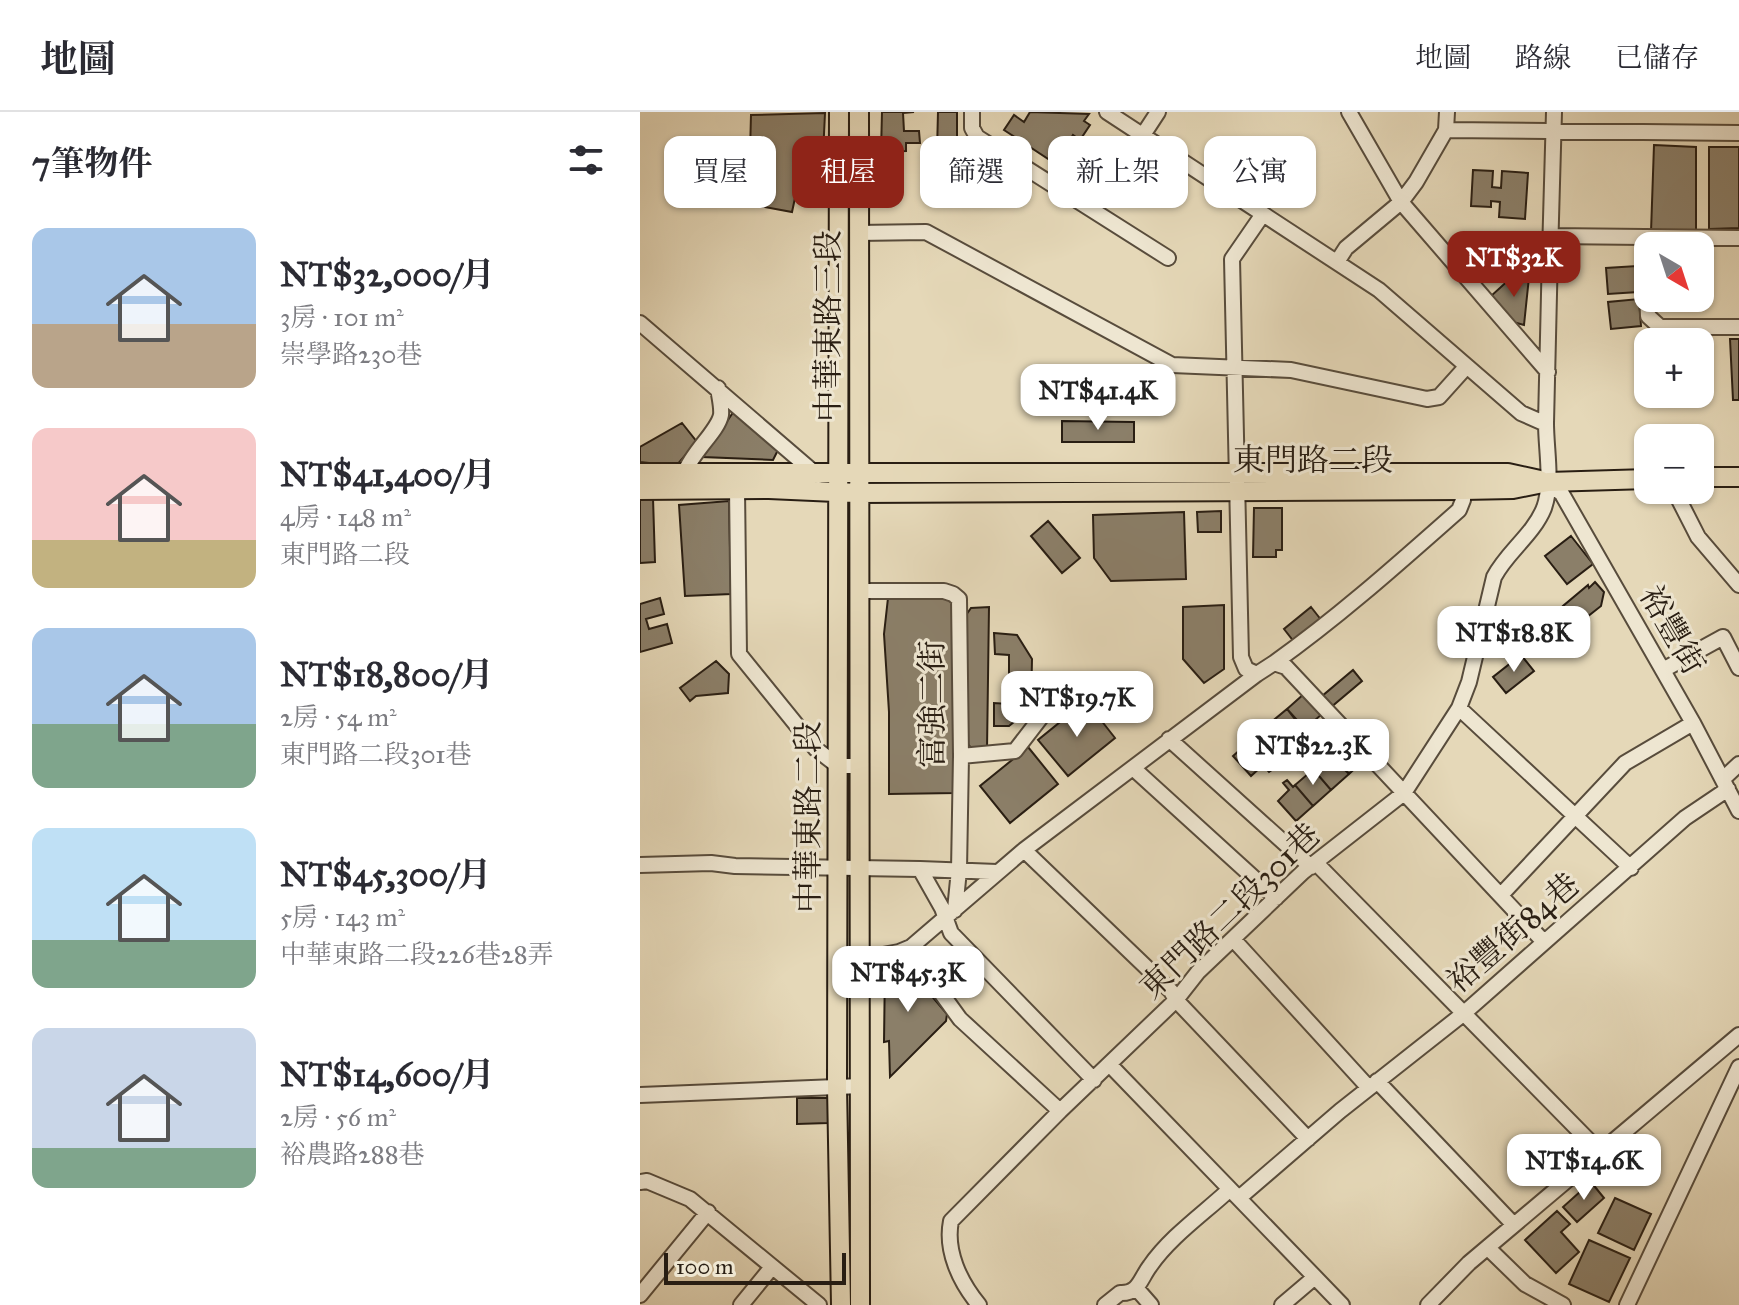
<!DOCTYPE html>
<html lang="zh-TW">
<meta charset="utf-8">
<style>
:root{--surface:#fff;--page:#f2f2f3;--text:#2b2b33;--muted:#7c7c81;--line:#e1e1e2;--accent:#8f2418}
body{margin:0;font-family:"IM FELL Great Primer","Noto Serif TC",serif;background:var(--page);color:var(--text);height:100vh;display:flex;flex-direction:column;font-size:30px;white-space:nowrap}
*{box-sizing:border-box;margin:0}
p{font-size:26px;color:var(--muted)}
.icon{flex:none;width:44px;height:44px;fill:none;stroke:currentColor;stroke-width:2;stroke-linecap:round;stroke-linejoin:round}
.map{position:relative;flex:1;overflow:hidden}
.side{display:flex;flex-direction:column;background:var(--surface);width:640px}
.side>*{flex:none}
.hud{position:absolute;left:24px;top:24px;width:760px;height:72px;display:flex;gap:16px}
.needle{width:52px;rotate:141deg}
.fabs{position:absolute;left:994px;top:120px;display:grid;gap:16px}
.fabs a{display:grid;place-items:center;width:80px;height:80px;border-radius:16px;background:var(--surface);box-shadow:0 2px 6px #0004;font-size:40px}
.scale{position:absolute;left:24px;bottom:20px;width:182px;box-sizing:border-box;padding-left:8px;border:4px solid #291e13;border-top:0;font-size:22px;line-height:28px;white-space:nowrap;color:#291e13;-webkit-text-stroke:6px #eee6d1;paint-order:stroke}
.price{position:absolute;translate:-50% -68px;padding:0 18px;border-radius:16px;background:#fff;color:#222;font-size:26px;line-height:52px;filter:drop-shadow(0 2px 4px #0008)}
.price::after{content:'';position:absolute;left:50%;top:48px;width:24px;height:18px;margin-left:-12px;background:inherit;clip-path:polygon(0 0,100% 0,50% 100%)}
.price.active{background:var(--accent);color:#fff}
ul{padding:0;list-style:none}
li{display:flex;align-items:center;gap:24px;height:200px;padding:0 32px}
li span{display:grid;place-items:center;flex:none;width:224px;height:160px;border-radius:16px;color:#555}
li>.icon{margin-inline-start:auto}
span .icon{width:96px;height:96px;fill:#fffc;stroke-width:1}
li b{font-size:34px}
h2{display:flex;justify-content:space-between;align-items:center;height:96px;padding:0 32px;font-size:34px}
.tag{padding:0 28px;border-radius:16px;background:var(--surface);box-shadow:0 2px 6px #0004;font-size:28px;line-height:72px}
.tag.active{background:var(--accent);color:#fff}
header{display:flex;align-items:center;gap:48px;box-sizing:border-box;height:112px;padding:0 40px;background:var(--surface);border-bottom:2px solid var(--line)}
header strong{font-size:38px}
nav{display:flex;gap:44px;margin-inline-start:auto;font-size:28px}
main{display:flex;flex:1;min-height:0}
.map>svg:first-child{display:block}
</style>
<header>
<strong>地圖</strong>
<nav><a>地圖</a><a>路線</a><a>已儲存</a></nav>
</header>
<main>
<section class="side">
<h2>7筆物件<svg class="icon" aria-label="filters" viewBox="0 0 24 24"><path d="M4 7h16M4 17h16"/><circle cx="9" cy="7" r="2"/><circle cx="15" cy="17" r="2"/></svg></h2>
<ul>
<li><span style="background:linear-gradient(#a9c7e8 60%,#b9a48a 0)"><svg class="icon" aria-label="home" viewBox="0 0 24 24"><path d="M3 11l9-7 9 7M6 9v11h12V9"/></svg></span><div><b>NT$32,000/月</b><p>3房 · 101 m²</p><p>崇學路230巷</p></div></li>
<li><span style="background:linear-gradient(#f6c9c9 70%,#c2b280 0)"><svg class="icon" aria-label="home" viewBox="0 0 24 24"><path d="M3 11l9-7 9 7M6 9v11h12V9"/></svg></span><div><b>NT$41,400/月</b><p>4房 · 148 m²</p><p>東門路二段</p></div></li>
<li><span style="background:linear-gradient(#a9c7e8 60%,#7fa58c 0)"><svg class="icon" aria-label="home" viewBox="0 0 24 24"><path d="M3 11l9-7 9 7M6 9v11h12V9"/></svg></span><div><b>NT$18,800/月</b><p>2房 · 54 m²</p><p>東門路二段301巷</p></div></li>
<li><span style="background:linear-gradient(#bfe0f5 70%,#7fa58c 0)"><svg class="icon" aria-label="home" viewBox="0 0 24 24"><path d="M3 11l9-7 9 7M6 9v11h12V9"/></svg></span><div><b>NT$45,300/月</b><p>5房 · 143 m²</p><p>中華東路二段226巷28弄</p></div></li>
<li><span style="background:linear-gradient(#c9d6e8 75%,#7fa58c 0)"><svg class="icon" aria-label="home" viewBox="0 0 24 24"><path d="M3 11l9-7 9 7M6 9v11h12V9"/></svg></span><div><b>NT$14,600/月</b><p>2房 · 56 m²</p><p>裕農路288巷</p></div></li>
</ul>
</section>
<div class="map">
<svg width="1099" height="1193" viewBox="0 0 1099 1193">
<rect width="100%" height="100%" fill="#e5d8b8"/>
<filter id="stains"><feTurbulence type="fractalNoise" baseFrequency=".0025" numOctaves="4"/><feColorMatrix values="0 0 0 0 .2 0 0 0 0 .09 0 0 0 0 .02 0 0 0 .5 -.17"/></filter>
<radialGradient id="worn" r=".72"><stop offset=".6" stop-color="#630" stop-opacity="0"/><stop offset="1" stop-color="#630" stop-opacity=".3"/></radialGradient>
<path fill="#8b7f69" stroke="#291e13" stroke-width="2" d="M242,0H274L263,1L264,19H279L280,31H266V39L241,40Z
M298,0H317V38L297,39Z
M390,0L449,2L444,9L450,13L440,28L433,23L425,36L432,40L422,56L364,18L374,3L384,10Z
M185,1L181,85L155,86L152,100L102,91L101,40H110L111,3Z
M1014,33L1056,35V120H1011Z
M1069,35H1099V116L1069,117Z
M833,58L853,59L852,75L861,76L862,59L888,61L885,107L859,105L860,90L851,89V95L831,94Z
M997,154L998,180L968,182L966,156Z
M872,165H889L884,213L873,210L851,184Z
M999,187L1001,214L971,217L968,190Z
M1090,227H1099V288H1093Z
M94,299L139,336L133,348L63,345Z
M422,309L494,310V330H422Z
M42,311L57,330L36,354L0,350V335Z
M13,386L15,450L0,451V387Z
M89,389L91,482L45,484L39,393Z
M614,396H642V438H636V445H613Z
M581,399V420H558L557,400Z
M544,400L546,467L471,469L454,446L453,403Z
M408,409L440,446L422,461L391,424Z
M931,424L953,452L927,472L905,444Z
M955,470L964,480L961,494L938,512L923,494L948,473L949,476Z
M20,486L24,502L6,507L9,517L27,512L32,531L0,540V492Z
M248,486H314L316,681L249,682V600L244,522Z
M584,493V557L564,571L543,547V495Z
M349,495L347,638L332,637L326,630L324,506L331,496Z
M671,495L682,509L655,531L644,517Z
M901,502L921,526L904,540L884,517Z
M354,521L377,523L392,547L391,596L369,614H354V591L369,592V543L355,542Z
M881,543L894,559L866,581L853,565Z
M76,549L89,562L88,581L56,584L50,589L40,576Z
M713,558L722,569L690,596L681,585Z
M665,581L682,602L665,617L647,597Z
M446,589L475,626L428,664L398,628Z
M647,597L668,624L665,627L660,622L647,633L629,612Z
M629,612L650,641L647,643L642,637L629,648L611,628Z
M708,626L726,646L709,662L691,642Z
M611,628L629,648L627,650L633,657L629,660L623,653L611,664L593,644Z
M388,635L418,672L370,711L340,674Z
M684,637L709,662L691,678L673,657L686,646L681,640Z
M666,653L671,659L673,657L691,678L673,694L655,673L668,662L663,656Z
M647,668L653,675L655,673L673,694L656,709L638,689L649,678L643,671Z
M245,854L275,855L284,875L307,902L306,909L250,965L249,929L244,930Z
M157,986H188V1011L157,1012Z
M951,1070L964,1086L937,1110L923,1095Z
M975,1086L1011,1102L994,1138L958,1121Z
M917,1099L930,1112L921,1120L939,1140L916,1161L885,1128Z
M949,1128L990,1146L969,1190L929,1172Z"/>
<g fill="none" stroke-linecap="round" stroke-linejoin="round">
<defs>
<path id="minor" d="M332,0V16L337,25L528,146
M467,0L739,178L881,301L906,312
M709,0L761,90L908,260
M806,18L1099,21
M503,23L518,0
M623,102L592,147L601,545L606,557L617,562L634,551L646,555L904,830
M218,121L286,120L532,253L651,258L787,287L799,285L826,255
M911,124L1099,126
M1005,125L1008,204L1020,215H1099
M697,150L706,136L761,90L776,70L806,18L807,0
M0,211L178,364
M45,360C53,339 78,319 81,303C82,295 79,284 78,276
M908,370L922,382L1053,611L1099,699
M97,377L99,542L176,637L198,654H219
M1034,378L1058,425L1099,473
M219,479H304L313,482L319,487L321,644L319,758L315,798
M634,551C700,504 759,451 819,398L823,388V378
M1023,558L1083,525L1099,556
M819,596L991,756
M529,627L671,755
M321,644L375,639L422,578
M493,656L636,786
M1083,667L1099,652
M384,738L531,879L536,888L668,1027
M676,751L960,1040
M0,753L71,751L95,754L280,757L302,796L311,821L454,968
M280,757L357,760
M861,783L985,651L1053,611
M593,827L729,976
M271,835L273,842L320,907L420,999
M221,847L259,840L271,835L384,738L617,562
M470,953L702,1193
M737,969L874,1113
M0,983L221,974
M0,1070L7,1069L50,1087L179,1193
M599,1086L700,999L823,902L1045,706L1088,677
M848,1136L885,1172L923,1193
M497,1177L511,1193
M0,1183L68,1100
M101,1193L132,1155
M339,1193C320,1170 305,1139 311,1109L420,999L536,888L558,860L663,760L764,681L819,596L829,570L854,465C867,440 893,423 904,396C913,371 906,338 906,311C908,207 911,104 914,0
M465,1193L480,1181C499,1182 500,1167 510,1154C530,1125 563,1102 589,1078
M642,1193L675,1165
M788,1193L829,1151L1099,923
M987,1193L1099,955"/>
<path id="major" d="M199,0L197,975L201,1193
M219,0L220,1193
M0,361H868L900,368
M1060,365H1099
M0,378L129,377L218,381L823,378L873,377L908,370L1008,367"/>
</defs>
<use href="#minor" stroke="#584c3c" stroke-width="18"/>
<use href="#major" stroke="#291e13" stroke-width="22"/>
<use href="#minor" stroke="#eee6d1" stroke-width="14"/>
<use href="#major" stroke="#e5d8b8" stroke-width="18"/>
</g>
<g text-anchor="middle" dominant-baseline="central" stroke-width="6" stroke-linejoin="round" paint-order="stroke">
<g font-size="32" fill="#291e13" stroke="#eee6d1">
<text transform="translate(188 214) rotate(-90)">中華東路三段</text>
<text x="673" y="348">東門路二段</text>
<text transform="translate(1032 518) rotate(60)">裕豐街</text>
<text transform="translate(292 592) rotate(-90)">富強二街</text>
<text transform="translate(168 705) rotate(-90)">中華東路二段</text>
<text transform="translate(590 799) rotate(-44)">東門路二段301巷</text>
<text transform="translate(873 821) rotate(-41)">裕豐街84巷</text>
</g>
</g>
<rect width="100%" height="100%" filter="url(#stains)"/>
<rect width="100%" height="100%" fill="url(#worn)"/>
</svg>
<div class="fabs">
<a><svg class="needle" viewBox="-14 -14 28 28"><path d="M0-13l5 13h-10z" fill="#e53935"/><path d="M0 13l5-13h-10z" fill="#7c7c81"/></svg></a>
<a>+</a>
<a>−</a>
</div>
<div class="scale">100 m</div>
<b class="price active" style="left:874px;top:187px">NT$32K</b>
<b class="price" style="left:458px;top:320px">NT$41.4K</b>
<b class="price" style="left:874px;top:562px">NT$18.8K</b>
<b class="price" style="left:437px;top:627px">NT$19.7K</b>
<b class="price" style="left:673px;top:675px">NT$22.3K</b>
<b class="price" style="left:268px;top:902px">NT$45.3K</b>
<b class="price" style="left:944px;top:1090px">NT$14.6K</b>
<div class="hud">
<a class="tag">買屋</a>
<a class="tag active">租屋</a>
<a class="tag">篩選</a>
<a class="tag">新上架</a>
<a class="tag">公寓</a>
</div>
</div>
</main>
